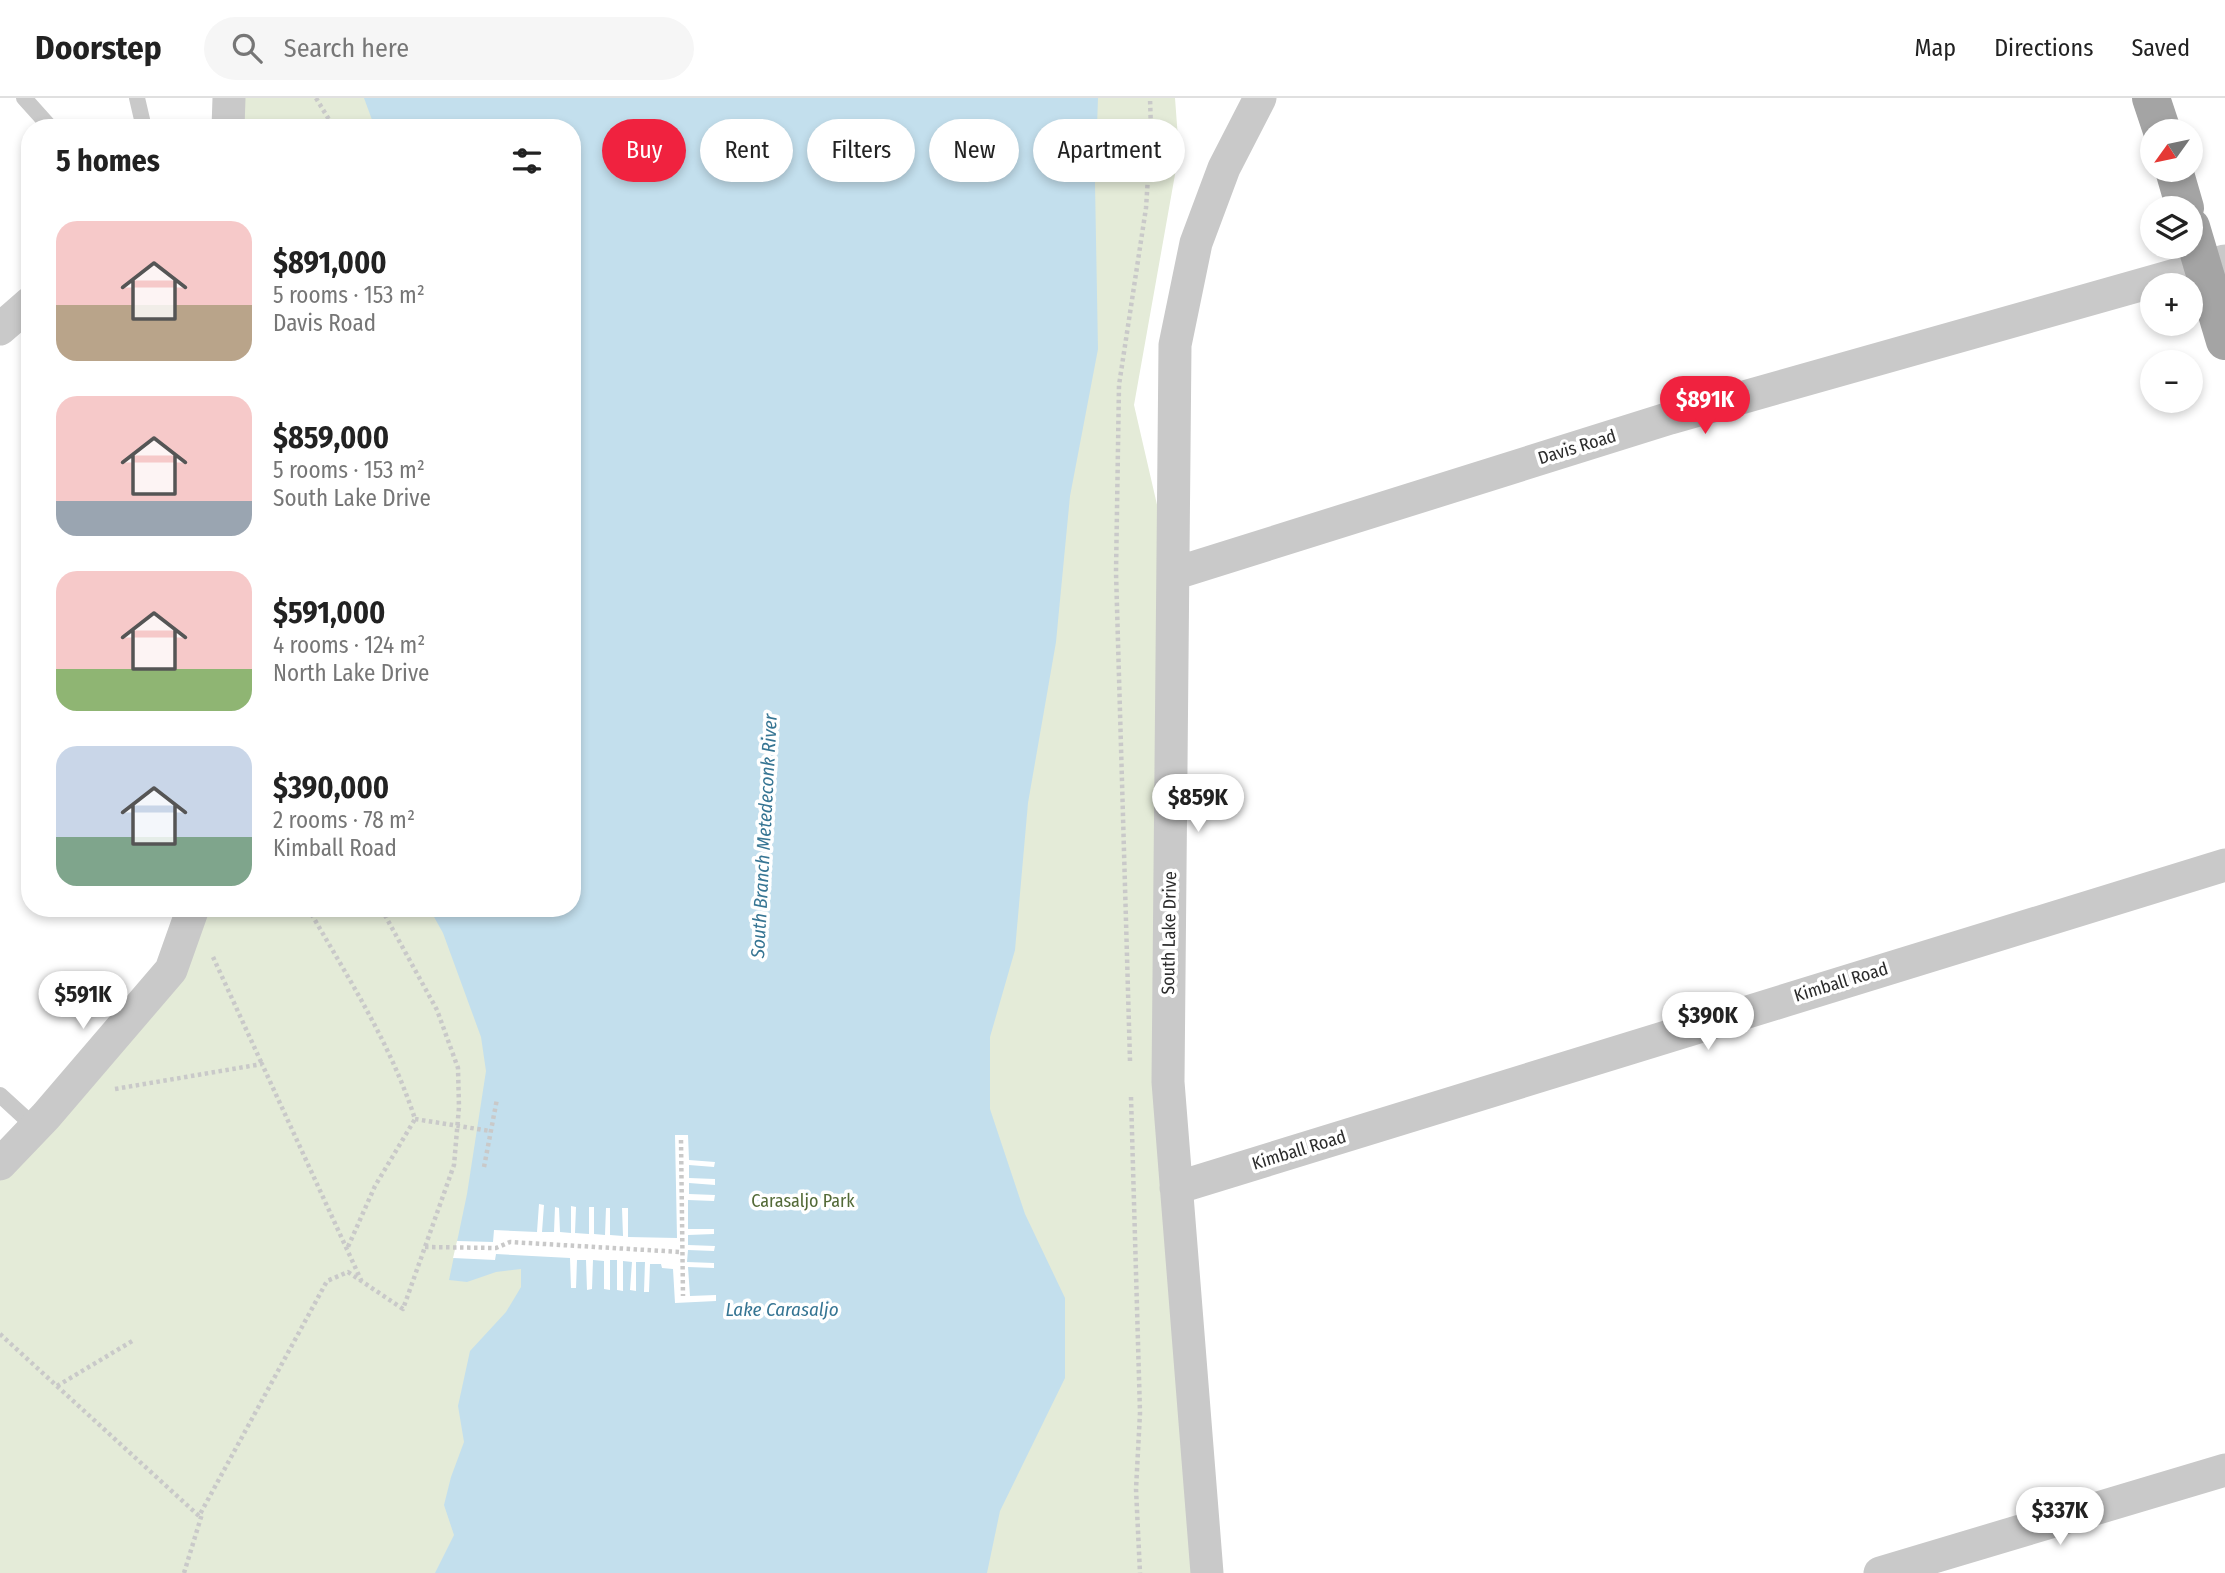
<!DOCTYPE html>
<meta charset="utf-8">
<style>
:root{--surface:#fff;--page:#f6f6f6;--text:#222;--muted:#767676;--line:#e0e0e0;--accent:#f0223f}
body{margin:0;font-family:"Fira Sans Condensed",sans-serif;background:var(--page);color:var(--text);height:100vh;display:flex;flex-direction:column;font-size:26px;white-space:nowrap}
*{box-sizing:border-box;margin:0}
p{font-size:23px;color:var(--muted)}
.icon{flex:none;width:38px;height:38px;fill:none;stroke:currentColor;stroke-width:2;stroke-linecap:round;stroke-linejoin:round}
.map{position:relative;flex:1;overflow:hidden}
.details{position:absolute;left:21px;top:21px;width:560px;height:798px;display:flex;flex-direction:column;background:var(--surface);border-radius:28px;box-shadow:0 4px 10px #0003}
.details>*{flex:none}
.hud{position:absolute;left:602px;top:21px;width:665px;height:63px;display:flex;gap:14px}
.needle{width:46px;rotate:237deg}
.fabs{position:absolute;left:2140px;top:21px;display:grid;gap:14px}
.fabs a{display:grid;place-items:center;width:63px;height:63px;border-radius:50%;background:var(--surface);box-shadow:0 4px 10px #0003;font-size:35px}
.price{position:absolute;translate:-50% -60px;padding:0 16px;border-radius:24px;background:#fff;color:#222;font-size:23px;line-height:46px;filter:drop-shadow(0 2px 4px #0008)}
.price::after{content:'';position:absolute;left:50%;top:42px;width:21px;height:16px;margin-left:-10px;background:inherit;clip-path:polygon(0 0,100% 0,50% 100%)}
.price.on{background:var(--accent);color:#fff}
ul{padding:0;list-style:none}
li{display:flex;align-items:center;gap:21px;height:175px;padding:0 35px}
li span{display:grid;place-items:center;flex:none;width:196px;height:140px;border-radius:21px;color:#555}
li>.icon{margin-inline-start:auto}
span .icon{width:84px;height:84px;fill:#fffc;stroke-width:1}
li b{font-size:30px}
h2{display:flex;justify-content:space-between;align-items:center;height:84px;padding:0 35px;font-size:30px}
.tag{padding:0 24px;border-radius:32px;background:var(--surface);box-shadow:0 4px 10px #0003;font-size:24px;line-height:63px}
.tag.on{background:var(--accent);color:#fff}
header{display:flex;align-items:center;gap:42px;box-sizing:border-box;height:98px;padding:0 35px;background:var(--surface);border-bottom:2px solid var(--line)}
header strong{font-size:33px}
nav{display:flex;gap:38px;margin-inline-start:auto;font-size:24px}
.search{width:490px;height:63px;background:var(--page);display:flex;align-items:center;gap:18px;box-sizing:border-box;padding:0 24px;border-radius:38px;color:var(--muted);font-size:26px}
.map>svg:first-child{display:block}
</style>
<header>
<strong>Doorstep</strong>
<div class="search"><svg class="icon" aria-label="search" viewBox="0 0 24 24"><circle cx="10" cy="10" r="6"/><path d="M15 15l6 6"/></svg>Search here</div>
<nav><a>Map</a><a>Directions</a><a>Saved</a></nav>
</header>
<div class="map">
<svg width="2225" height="1475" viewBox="0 0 2225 1475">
<rect width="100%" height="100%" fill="#fff"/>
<path fill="#e4ebd8" d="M240,0H1175L1179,54L1134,307L1173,476L1168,984L1207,1475H0V1066L171,872L193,810H572V30H229Z"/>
<path fill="#c3dfed" d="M364,0H1098L1095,86L1098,251L1070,398L1056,544L1028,705L1015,852L990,939V1011L1025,1116L1065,1200V1280L1000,1413L987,1475H435L454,1437L444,1407L451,1379L464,1344L458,1308L470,1253L506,1214L521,1189V1171L496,1174L467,1184L449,1182L467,1096L486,973L481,939L443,835L429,810H572V30H375Z"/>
<path fill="#fff" d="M675,1037H688L689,1062L715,1064L714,1069L689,1067V1080L715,1081V1087L689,1085V1096L715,1097L714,1103L688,1102V1131H714V1136L688,1137V1147L715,1148L714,1153L688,1152L687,1164L714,1165V1170L688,1169L690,1198L716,1197V1203L675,1205L673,1171L662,1170L661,1166H650L649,1194H644L645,1164H636V1193L630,1192L632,1164L623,1163V1193L617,1192V1162H610V1192L604,1191V1163L593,1162L592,1191L587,1192L586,1162H577L576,1190H571L570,1160L496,1156L495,1162L453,1160L457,1143L493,1144L494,1132L537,1134L539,1106L544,1107L542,1134H554L555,1109L559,1110L560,1134L571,1135V1108L576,1109L575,1135L589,1136V1109H594V1136L605,1137L606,1110H610V1137L623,1138L622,1110H628V1139L677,1140Z"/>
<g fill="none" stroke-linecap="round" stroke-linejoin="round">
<path stroke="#c9c9c9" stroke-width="4.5" stroke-dasharray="3.5 3.5" stroke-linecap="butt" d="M316,0L334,30
M308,810C348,880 390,944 415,1021L375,1088L347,1151
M213,859L262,966
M1130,963L1116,474L1119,287L1146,110L1151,32L1150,0
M115,991L262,966L361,1182
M1131,999L1140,1315L1136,1391L1140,1475
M415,1021L490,1033
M681,1042L683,1198
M484,1069L497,1001
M425,1149L496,1150L510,1144L681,1154
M0,1236L199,1418L327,1183L348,1174L403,1211L454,1067L459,1009L458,970L437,912L381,810
M57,1288L134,1242
M184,1475L202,1416"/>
<path stroke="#c9c9c9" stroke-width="16" d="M24,0L51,30
M137,0L144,30
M0,997L35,1029"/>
<path stroke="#c9c9c9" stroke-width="33" d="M228,30L229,0
M0,231L30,205
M1173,476L1670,320L2225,163
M0,1066L46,1018L171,872L193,810
M1176,1090L2225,767
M1207,1475L1168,984L1175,247L1196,145L1224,70L1260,0
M1880,1475L2225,1372"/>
<path stroke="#a4a4a4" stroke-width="38" d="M2151,0L2162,33
M2174,72L2185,110
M2191,129L2225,243"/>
</g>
<g text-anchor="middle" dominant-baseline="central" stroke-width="7" stroke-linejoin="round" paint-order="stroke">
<g font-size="18" fill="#2c2c2c" stroke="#fff">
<text transform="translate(1577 349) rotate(-17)">Davis Road</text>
<text transform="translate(1169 835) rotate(-89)">South Lake Drive</text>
<text transform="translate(1841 884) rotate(-17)">Kimball Road</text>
<text transform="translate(1299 1052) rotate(-17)">Kimball Road</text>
</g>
<g font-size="18" fill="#536a37" stroke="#fff">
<text x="803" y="1103">Carasaljo Park</text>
</g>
<g font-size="19" font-style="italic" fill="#367593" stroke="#fff">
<text transform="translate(764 738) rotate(-87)">South Branch Metedeconk River</text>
<text x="782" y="1211">Lake Carasaljo</text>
</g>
</g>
</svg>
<div class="fabs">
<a><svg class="needle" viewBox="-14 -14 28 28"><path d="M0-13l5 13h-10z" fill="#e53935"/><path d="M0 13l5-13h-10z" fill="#767676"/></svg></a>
<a><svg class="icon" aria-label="layers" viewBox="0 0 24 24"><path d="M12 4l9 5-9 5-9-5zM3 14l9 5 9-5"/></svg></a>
<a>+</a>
<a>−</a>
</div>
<b class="price on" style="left:1705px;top:338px">$891K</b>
<b class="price" style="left:1198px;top:736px">$859K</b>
<b class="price" style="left:83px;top:933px">$591K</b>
<b class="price" style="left:1708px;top:954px">$390K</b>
<b class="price" style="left:2060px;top:1449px">$337K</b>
<div class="hud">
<a class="tag on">Buy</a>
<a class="tag">Rent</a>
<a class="tag">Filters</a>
<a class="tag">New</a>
<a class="tag">Apartment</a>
</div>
<section class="details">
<h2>5 homes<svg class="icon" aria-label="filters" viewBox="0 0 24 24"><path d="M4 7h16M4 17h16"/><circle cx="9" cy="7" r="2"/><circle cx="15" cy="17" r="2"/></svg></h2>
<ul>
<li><span style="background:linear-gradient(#f6c9c9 60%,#b9a48a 0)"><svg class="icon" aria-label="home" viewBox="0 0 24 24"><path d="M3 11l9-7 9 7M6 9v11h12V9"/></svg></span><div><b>$891,000</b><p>5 rooms · 153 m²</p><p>Davis Road</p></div></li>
<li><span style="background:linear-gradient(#f6c9c9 75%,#9aa5b1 0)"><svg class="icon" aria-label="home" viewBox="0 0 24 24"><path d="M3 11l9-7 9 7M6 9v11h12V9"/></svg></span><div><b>$859,000</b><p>5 rooms · 153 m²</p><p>South Lake Drive</p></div></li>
<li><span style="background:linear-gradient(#f6c9c9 70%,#8fb573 0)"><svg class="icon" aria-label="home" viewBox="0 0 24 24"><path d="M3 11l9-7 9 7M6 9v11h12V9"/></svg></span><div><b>$591,000</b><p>4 rooms · 124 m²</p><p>North Lake Drive</p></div></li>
<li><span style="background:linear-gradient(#c9d6e8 65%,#7fa58c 0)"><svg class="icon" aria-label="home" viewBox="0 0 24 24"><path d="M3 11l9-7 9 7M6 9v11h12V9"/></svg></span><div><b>$390,000</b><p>2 rooms · 78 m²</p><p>Kimball Road</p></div></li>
</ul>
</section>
</div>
